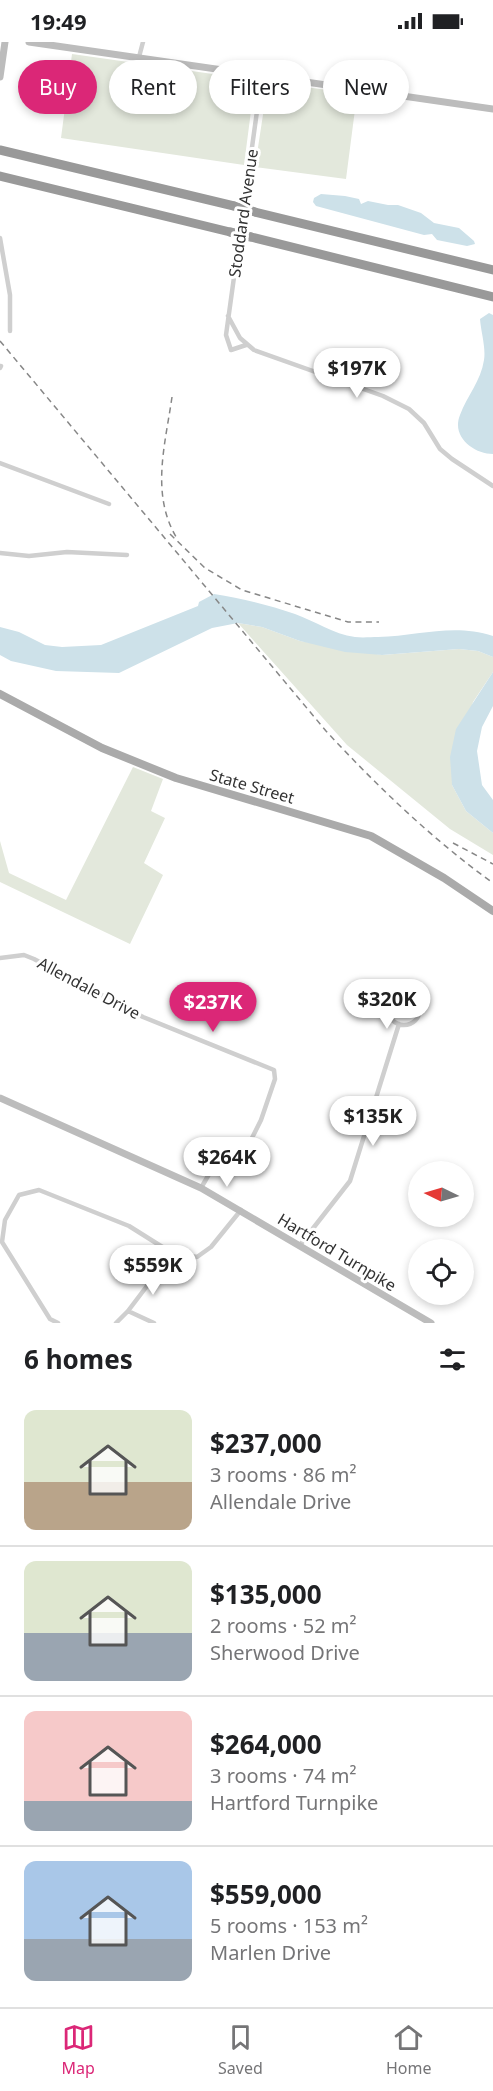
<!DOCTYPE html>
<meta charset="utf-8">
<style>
:root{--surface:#fff;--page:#f6f6f6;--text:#202124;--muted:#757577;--line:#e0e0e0;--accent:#db2777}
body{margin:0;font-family:"Noto Sans",sans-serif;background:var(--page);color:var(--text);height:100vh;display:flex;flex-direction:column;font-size:22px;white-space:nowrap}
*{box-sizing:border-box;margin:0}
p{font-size:20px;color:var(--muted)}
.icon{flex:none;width:33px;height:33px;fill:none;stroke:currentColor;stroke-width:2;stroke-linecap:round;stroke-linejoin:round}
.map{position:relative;height:1281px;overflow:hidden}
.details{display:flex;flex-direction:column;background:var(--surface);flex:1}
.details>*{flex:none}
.banner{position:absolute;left:18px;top:18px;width:458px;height:54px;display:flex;gap:12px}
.needle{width:39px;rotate:275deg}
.tools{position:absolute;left:408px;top:1119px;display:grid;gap:12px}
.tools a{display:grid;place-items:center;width:66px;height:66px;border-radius:50%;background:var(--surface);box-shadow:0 3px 9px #0003;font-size:30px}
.price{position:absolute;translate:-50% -51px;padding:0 14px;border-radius:21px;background:#fff;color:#222;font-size:20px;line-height:39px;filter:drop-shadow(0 2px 3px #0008)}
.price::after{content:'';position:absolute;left:50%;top:36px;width:18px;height:14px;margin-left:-9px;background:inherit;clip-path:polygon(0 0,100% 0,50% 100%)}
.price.current{background:var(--accent);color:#fff}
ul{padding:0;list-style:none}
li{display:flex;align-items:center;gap:18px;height:150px;padding:0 24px}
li+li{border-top:2px solid var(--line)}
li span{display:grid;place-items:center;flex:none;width:168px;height:120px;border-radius:12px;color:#555}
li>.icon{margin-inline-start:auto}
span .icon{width:72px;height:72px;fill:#fffc;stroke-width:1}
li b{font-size:26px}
h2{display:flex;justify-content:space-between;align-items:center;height:72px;padding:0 24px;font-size:26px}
.chip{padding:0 21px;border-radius:27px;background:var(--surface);box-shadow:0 3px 9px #0003;font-size:21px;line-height:54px}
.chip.current{background:var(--accent);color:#fff}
.status{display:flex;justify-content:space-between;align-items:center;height:42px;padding:0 30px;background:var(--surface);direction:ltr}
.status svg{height:16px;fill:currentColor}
.menu{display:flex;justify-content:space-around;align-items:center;height:84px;border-top:2px solid var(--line);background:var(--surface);font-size:16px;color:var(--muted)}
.menu a{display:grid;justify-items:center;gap:3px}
.menu .current{color:var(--accent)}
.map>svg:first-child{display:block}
</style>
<div class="status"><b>19:49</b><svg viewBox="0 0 49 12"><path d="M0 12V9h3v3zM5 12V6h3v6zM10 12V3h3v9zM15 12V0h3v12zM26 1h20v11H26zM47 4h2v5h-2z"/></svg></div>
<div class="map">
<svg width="493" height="1281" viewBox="0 0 493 1281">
<rect width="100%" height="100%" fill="#fff"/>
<path fill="#e3e8dc" d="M72,12L255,38L244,123L61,96Z
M268,40L357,52L346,137L255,125Z
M238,581L262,585L300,599L382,613L459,607L478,609L493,615V630L473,660L452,743L466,769L493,791V813L450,787L347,703Z
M133,725L163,737L151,769L165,776L144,821L163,833L130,902L0,840V799L9,831L66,858Z"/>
<path fill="#cde1e9" d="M321,152L345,154L359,157L361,162L368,159L388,163H398L421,171L434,181L459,186L474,199L475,202L467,204L437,198L432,192L424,193L316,164L313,160L314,156Z
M489,271L493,273V412C474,412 451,395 460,373C467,354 481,339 484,318C486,306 481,290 480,277Z
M214,552C241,556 269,563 295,572C315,579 333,592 355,595C363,596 371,595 378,595C419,594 453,581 493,594V615L478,609L459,607L382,613L345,610L300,599L262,585L238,581L212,586L119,631L56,629L11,619L0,613V585L19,590L45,603L62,605L101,603L198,564L199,560Z
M493,630V664L482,685L477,709L482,743L493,758V791L466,769L452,743L450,715L456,687Z"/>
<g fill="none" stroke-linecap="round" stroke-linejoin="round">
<path stroke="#cfcfcf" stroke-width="4.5" d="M139,15L143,0
M0,196L10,253V289
M228,274L240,296L254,308L383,354L409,367L424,381L440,407L452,417L493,444
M246,303L231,308L226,293L262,33
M0,326L1,324
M0,421L109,462
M0,511L29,514L67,510L127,513
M0,916L24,913L34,917L143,975L274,1028L275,1037L261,1078L250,1100L242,1107L225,1114L212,1127L201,1146
M388 967a16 16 0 1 1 32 0a16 16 0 1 1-32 0Z
M300,1203L350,1139L399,982
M128,1269L154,1281
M58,1281L50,1277L2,1200L5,1178L19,1153L39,1148L129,1184L172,1211L197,1215L211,1205L241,1168
M116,1281L128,1269L172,1211"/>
<path stroke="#bcbcbc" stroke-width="7" d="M29,0L493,67
M0,35L5,0
M0,1056L201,1146L431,1281"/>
<path stroke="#aaa" stroke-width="8" d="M0,652L102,706L176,736L371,794L444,836L493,869"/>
<path stroke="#999" stroke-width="9" d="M0,108L234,164
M0,134L230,190
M255,170L493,228
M251,195L493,255"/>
<path stroke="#878787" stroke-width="1.5" stroke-dasharray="6 4.5" stroke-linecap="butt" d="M0,299L326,689C377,744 432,797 493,841
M172,355C165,404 150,454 178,498
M170,492L205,526L242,548L348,580H379
M453,801L493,822"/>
<path stroke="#999" stroke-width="9" d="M234,164L255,170
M230,190L251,195"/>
</g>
<g text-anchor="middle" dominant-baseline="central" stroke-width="6" stroke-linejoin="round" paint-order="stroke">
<g font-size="16" fill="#323232" stroke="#fff">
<text transform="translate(243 171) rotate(-82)">Stoddard Avenue</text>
<text transform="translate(252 744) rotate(16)">State Street</text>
<text transform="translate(89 946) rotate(28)">Allendale Drive</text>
<text transform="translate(337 1210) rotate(31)">Hartford Turnpike</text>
</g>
</g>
</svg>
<div class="tools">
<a><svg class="needle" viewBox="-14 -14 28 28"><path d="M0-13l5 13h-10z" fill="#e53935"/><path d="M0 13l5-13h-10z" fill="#757577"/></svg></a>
<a><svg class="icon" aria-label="locate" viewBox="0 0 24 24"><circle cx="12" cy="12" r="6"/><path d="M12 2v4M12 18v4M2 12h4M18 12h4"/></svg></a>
</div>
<b class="price" style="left:357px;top:357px">$197K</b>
<b class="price" style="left:387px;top:988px">$320K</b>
<b class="price current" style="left:213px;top:991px">$237K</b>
<b class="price" style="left:373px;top:1105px">$135K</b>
<b class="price" style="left:227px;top:1146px">$264K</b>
<b class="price" style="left:153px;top:1254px">$559K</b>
<div class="banner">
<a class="chip current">Buy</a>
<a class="chip">Rent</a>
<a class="chip">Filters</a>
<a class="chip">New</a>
</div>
</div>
<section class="details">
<h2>6 homes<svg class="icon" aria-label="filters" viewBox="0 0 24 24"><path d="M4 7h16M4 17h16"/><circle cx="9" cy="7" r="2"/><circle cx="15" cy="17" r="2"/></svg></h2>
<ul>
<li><span style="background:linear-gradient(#dfe7d0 60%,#b9a48a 0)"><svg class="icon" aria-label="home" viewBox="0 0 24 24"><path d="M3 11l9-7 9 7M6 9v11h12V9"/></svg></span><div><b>$237,000</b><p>3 rooms · 86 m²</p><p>Allendale Drive</p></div></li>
<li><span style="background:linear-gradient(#dfe7d0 60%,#9aa5b1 0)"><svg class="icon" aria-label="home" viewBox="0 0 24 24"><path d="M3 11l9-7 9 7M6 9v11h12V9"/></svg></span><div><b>$135,000</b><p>2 rooms · 52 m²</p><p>Sherwood Drive</p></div></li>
<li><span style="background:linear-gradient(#f6c9c9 75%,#9aa5b1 0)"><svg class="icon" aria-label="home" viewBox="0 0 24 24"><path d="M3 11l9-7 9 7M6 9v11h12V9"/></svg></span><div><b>$264,000</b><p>3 rooms · 74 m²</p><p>Hartford Turnpike</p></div></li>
<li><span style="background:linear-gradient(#a9c7e8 65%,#9aa5b1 0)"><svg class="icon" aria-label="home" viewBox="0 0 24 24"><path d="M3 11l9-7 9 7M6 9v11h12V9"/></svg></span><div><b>$559,000</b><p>5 rooms · 153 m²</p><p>Marlen Drive</p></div></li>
</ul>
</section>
<nav class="menu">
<a class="current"><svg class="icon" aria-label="map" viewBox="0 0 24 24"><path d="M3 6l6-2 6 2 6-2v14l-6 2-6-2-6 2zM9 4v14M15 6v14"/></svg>Map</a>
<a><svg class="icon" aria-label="saved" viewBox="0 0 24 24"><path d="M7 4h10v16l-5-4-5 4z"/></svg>Saved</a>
<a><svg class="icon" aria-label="home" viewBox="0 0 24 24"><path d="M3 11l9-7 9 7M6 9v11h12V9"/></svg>Home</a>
</nav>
